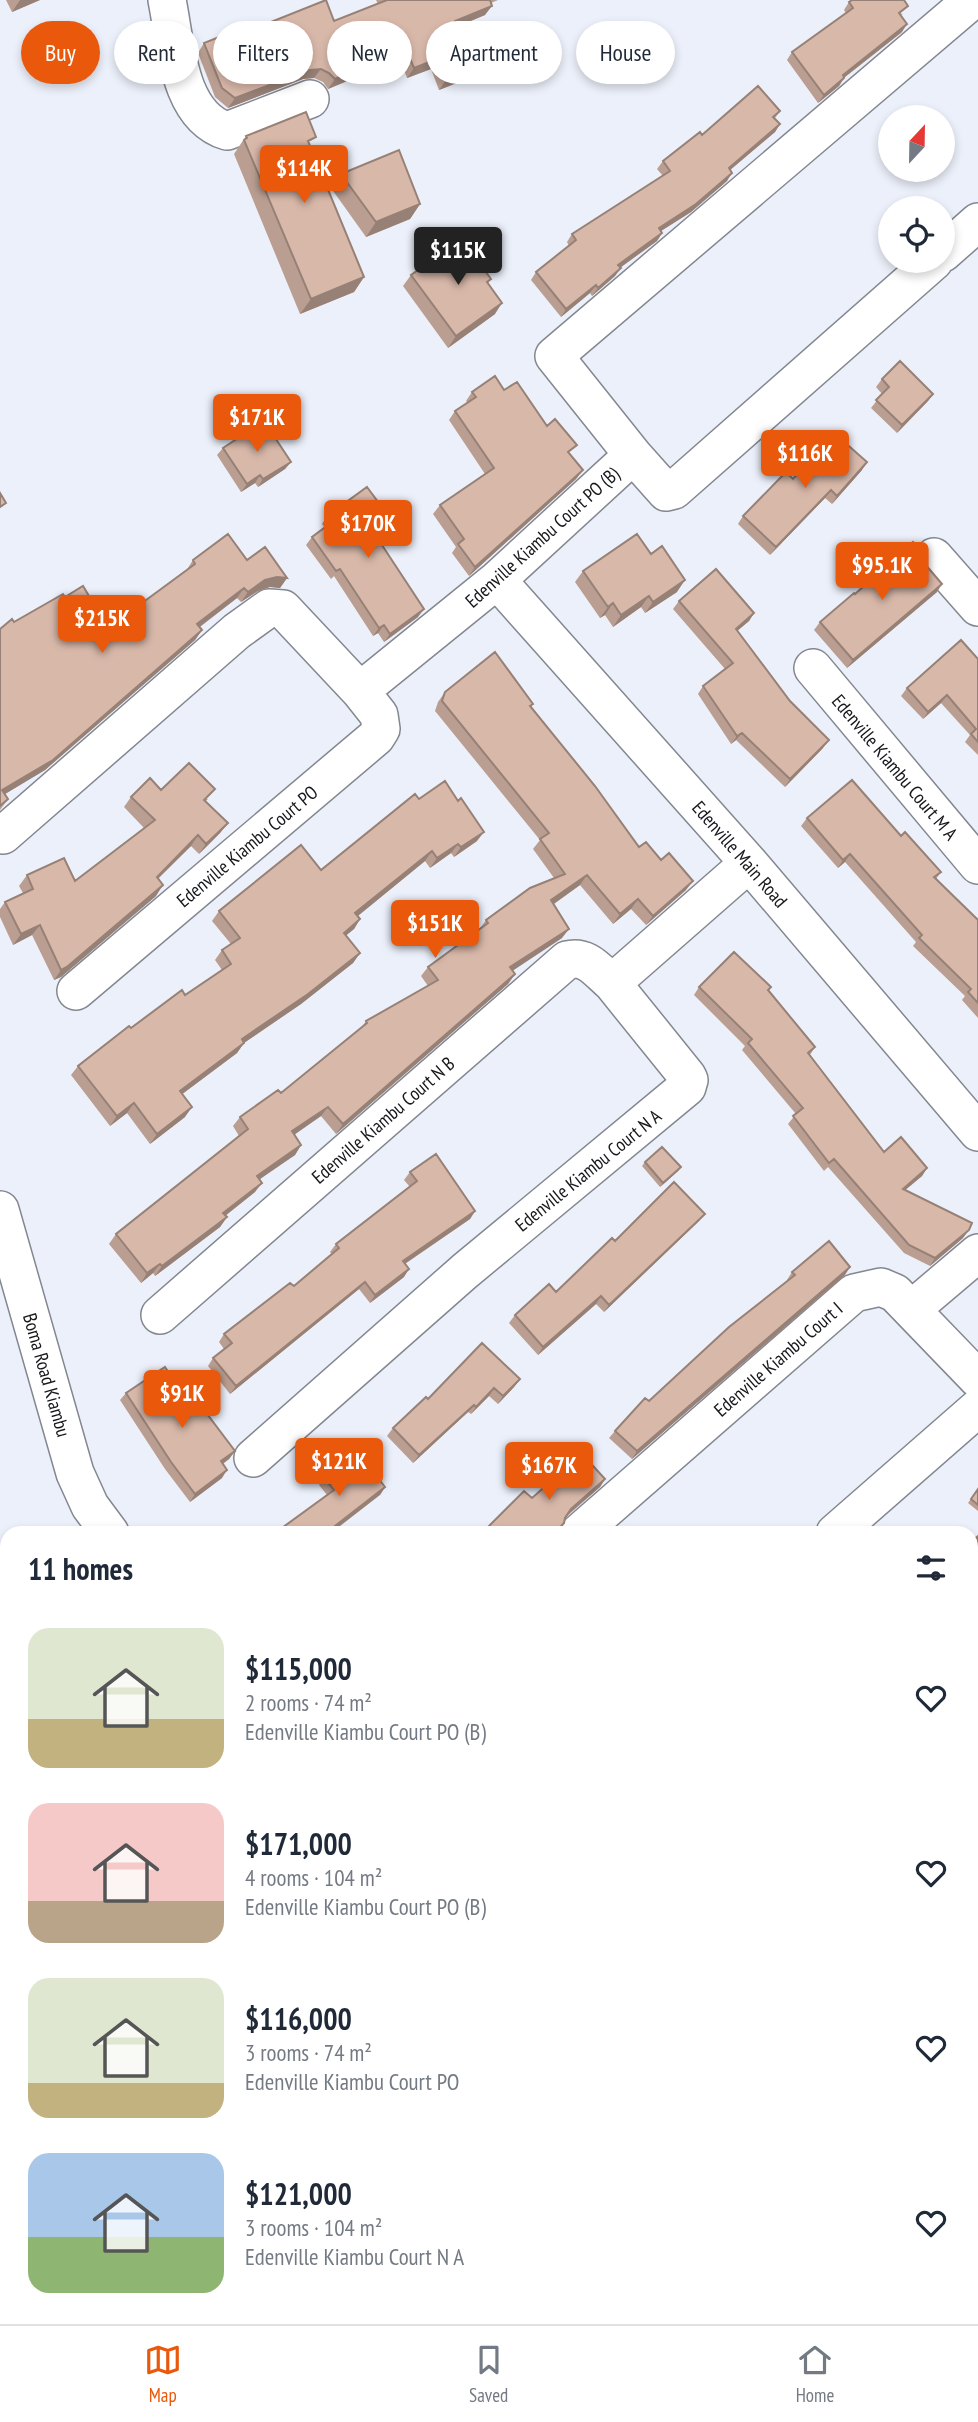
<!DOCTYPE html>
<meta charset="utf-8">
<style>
:root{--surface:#fff;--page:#f6f6f7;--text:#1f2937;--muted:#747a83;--line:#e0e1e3;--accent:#ea580c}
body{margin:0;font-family:"PT Sans Narrow",sans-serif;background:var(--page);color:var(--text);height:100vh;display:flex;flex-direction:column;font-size:26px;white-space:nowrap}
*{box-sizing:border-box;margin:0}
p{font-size:23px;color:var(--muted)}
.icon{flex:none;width:38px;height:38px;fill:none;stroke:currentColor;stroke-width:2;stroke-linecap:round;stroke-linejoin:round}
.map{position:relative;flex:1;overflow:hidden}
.sheet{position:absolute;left:0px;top:1526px;width:978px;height:798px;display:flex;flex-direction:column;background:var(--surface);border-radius:21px 21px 0 0;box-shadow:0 4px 10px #0003}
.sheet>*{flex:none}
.banner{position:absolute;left:21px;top:21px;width:936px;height:63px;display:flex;gap:14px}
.needle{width:46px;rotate:22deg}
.tools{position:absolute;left:878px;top:105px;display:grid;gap:14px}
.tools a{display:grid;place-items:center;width:77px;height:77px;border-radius:50%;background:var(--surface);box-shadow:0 4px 10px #0003;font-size:35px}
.price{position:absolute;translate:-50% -60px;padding:0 16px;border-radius:7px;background:var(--accent);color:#fff;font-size:23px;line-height:46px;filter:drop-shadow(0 2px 4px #0008)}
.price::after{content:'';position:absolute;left:50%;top:42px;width:21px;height:16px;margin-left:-10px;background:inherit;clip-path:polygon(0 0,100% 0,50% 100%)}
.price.on{background:#222;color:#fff}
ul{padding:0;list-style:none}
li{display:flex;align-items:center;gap:21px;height:175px;padding:0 28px}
li span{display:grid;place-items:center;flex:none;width:196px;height:140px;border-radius:21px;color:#555}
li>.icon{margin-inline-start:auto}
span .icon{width:84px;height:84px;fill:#fffc;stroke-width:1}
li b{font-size:30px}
h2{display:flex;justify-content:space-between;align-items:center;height:84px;padding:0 28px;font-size:30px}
.chip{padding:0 24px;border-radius:32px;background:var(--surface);box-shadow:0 4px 10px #0003;font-size:24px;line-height:63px}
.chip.on{background:var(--accent);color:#fff}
.tab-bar{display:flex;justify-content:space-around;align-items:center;height:98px;border-top:2px solid var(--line);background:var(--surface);font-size:19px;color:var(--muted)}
.tab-bar a{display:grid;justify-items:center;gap:4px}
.tab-bar .on{color:var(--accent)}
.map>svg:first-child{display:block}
</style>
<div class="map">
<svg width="978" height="2324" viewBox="0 0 978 2324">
<rect width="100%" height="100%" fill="#ecf0fa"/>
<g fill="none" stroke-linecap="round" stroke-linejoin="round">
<defs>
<path id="street" d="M167,0C176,44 178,116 227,131L310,99
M943,253L978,222
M633,455L666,492L674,490L934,261
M934,557L978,607
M497,580L749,863L978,1132
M813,668L978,865
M3,835L237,631L269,608L283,609L360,691L497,580L633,455L554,356L972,0
M76,991L376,737L381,729L379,715L360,691
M0,1210L75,1473L90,1506L110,1533
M912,1309L978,1253
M160,1315L567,960C587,955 597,970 612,983
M253,1458L465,1271L687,1087L689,1080L687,1076L612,983L749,863
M579,1533L854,1293L881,1287L895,1293L978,1379
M835,1533L978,1408
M971,1839L978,1834
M971,2065L978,2060
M900,2317L907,2324"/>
</defs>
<use href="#street" stroke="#838790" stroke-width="40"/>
<use href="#street" stroke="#fff" stroke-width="37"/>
</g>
<path fill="#ba9e91" d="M6,0H40L12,12Z
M376,0H498L491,3L485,15L457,27L474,69L467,79L439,90L431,69L407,78L400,59L328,89L323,82L314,78L303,79L228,108L215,97L198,53L204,43L256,28L334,21L378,4Z
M849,2L903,14L901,15L902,32L844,78L839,86L818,103L787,60L792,52L846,13L844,10Z
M780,111L775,118L780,124L775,132L730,170L727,181L691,212L661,231L662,233L657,241L620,267L615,276L592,296L590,293L561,317L531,280L536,272L569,246L567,242L572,234L663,176L657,169L663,161L702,135Z
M246,136L310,145L364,277L354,292L300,314L234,154Z
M341,174L420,204L410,219L366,237L331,188Z
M411,275L491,279L488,283L495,314L448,348L403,286Z
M882,379L933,394L928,401L897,433L871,408L882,394L876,387Z
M504,390L547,426L583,470L576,479L469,576L452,553L456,547L433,514L440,505L485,474L449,420L455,411L468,403L466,401L472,392Z
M223,448L291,462L285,469L258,487L255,483L241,492L217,455Z
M862,470L832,504L825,498L770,555L738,524L743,516L793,479Z
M327,516L390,534L380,541L418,617L384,642L378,633L373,636L334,576L331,579L306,545L312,537L325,528L322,524Z
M193,560H247L287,578L280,588L270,587L258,591L241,602L237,598L200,627L202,630L195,640L45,770L5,794L8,799L0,810V629L65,597L108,628L186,571Z
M924,563L937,592L847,668L814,630L820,622Z
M583,571L677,592L645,613L641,607L613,627L605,615L600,618L575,582Z
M679,601L754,613L749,621L737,631L823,748L785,787L736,740L731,744L698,694L703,686L725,669L673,609Z
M978,659V755L965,742L970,735L941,703L923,719L901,696L907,688Z
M445,692L531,706L639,847L686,890L646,925L631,909L613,924L580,885L554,904L562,938L512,971L515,974L508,984L336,1134L321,1116L294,1135L301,1145L295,1155L259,1179L255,1192L225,1216L227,1217L220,1227L155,1276L153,1273L141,1283L109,1244L116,1234L239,1136L233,1126L240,1117L281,1093L362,1027L366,1021L428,986L421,976L428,967L481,927L486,920L554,878L533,849L540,840L435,711L438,702Z
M161,790L208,799L206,801L228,823L220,833L199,854L191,846L158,879L156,896L61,977L54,980L32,935L13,945L0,917V909L5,902L23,893L19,886L27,875L75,881L144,828L124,807L131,797Z
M419,799L477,841L454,857L451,853L430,868L425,861L358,916L360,919L354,929L346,935L360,953L353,963L301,1004L244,1043L237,1053L182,1094L185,1117L150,1144L127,1113L110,1126L71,1075L78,1066L131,1028L185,995L222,970L215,960L222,950L231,944L212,921L219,911L321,870Z
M807,818L901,836L941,872L936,879L978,920V1018L962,1000L965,996L913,946L916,942L845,862L838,868L801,826Z
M699,987H771L768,991L815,1047L810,1055L884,1152L927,1168L922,1176L905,1190L963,1238L930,1266L904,1253L828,1167L824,1171L788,1124L796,1114L742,1050L745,1046L694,995Z
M645,1162L681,1167L678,1171L660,1187L642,1166Z
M410,1172L475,1211L470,1219L405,1264L404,1277L370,1303L359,1289L230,1394L208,1366L213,1358L224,1349L219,1342L224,1334L294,1286L332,1254L330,1252L336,1244L410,1187L404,1180Z
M699,1221L604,1312L596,1304L538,1355L509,1323L515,1315L556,1292L615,1241Z
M792,1272L845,1275L632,1459L609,1438L615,1431L788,1281L787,1280Z
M520,1379L514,1387L498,1404L489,1396L471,1414L468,1412L413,1463L387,1436L393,1428L428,1399Z
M126,1393L197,1415L235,1451L229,1459L223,1464L222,1478L190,1502L165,1469L120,1400Z
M324,1478L385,1487L380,1495H327L319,1485Z
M605,1479L600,1487L565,1518L564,1523L557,1533H484L487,1528L532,1498Z
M978,1489V1511L968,1503Z
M978,1536V1612L974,1615L971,1611V1542Z"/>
<path fill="#978176" d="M20,0H40L12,12Z
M492,6L485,15L448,30L455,21Z
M907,24L902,32L837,83L843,75Z
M406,49L400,59L328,89L335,79Z
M437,59L431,69L407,78L414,68Z
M321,69L314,78L303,79L228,108L235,98L310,70Z
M474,69L467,79L439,90L446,80Z
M844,78L839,86L818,103L824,95Z
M780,124L775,132L723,176L729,168Z
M732,173L727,181L691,212L653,236L659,228Z
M420,204L410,219L366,237L376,222Z
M662,233L657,241L613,273L618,265Z
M621,268L615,276L592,296L598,288Z
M364,277L354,292L300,314L311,299Z
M596,285L590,293L561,317L566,309Z
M502,303L495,314L448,348L456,336Z
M933,394L928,401L897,433L902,425Z
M291,462L285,469L258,487L263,479Z
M867,462L862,470L832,504L837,496Z
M583,470L576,479L469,576L475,567Z
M260,475L255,483L241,492L247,484Z
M831,490L825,498L770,555L776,547Z
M396,526L390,534L372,546L378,539Z
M277,577L287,578L280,588L270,587L258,591L241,602L248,592L265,580Z
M685,580L677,592L645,613L653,602Z
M942,584L937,592L847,668L853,660Z
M244,588L237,598L190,634L197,624Z
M649,596L641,607L613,627L621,615Z
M613,603L605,615L600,618L608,607Z
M424,609L418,617L384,642L390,634Z
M754,613L749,621L730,637L736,629Z
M384,625L378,633L373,636L379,628Z
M202,630L195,640L45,770L0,797L2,790Z
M947,695L941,703L923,719L928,712Z
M742,733L736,740L731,744L737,736Z
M829,740L823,748L785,787L790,779Z
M228,823L220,833L199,854L206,844Z
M484,832L477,841L454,857L461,847Z
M198,835L191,846L149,887L157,877Z
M458,844L451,853L430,868L437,858Z
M432,851L425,861L349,923L355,913Z
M850,854L845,862L838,868L843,860Z
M587,875L580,885L545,910L551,900Z
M693,881L686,890L646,925L653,916Z
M163,885L156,896L61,977L54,980L61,970Z
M638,899L631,909L613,924L620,914Z
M360,919L354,929L337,943L344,933Z
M40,925L32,935L13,945L21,934Z
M569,929L562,938L503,977L510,967Z
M360,953L353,963L301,1004L235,1049L242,1039Z
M515,974L508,984L336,1134L343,1124Z
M244,1043L237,1053L173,1101L180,1091Z
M134,1103L127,1113L110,1126L117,1116Z
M192,1107L185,1117L150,1144L157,1134Z
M328,1107L321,1116L285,1141L292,1131Z
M301,1145L295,1155L250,1186L257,1176Z
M681,1167L678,1171L660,1187L663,1183Z
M927,1168L922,1176L897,1197L903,1189Z
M262,1183L255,1192L216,1223L223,1213Z
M475,1211L470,1219L397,1269L403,1261Z
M705,1214L699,1221L604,1312L609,1305Z
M227,1217L220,1227L155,1276L162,1266Z
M969,1230L963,1238L930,1266L935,1258Z
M160,1264L153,1273L141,1283L147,1273Z
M850,1267L845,1275L632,1459L637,1451Z
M409,1269L404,1277L370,1303L375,1295Z
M365,1282L359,1289L230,1394L236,1386Z
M601,1296L596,1304L538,1355L543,1347Z
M520,1379L514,1387L498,1404L503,1396Z
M494,1388L489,1396L471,1414L476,1407Z
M474,1405L468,1412L413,1463L419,1455Z
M235,1451L229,1459L215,1469L221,1461Z
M227,1470L222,1478L190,1502L195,1494Z
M605,1479L600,1487L565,1517L571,1509Z
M385,1487L380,1495L331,1533H326Z"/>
<path fill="#d8b8a9" stroke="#978176" stroke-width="2" d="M326,0L334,21L387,0H490L492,6L455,21L474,69L446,80L437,59L414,68L406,49L335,79L329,73L321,69L310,70L235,98L222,88L204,43L254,23L256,28Z
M852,0H904L908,6L899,13L907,24L843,75L844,78L824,95L792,52L853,8L849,2Z
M758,86L780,111L773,117L780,124L729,168L732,173L696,204L659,228L662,233L618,265L621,268L598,288L596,285L566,309L536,272L576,240L572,234L670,171L663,161L700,132L702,135Z
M306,112L316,137L308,141L364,277L311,299L244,140L247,138L246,136Z
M399,150L420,204L376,222L341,174Z
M462,239L491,279L487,282L502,303L456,336L411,275Z
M900,361L933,394L902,425L876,400L889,387L882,379Z
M495,376L504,390L517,382L547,426L555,419L577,445L568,452L583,470L475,567L458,544L464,539L440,505L494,468L455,411L476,397L472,392Z
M264,421L291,462L263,479L260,475L247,484L223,448Z
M833,432L867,462L837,496L831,490L776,547L743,516L786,472L793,479Z
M367,487L396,526L378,539L424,609L390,634L384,625L379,628L340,569L336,571L312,537L332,522L327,516Z
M0,493L6,503L0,507Z
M228,534L247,560L265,547L287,578L277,577L265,580L248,592L244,588L197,624L202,630L53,760L2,790L8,799L0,806V629L12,619L14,622L63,594L65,597L83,586L108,628L195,564L193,560Z
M637,534L651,554L662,546L685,580L653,602L649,596L621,615L613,603L608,607L583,571Z
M913,542L919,549L924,563L942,584L853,660L820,622L854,593L855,594Z
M716,569L754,613L736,629L790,701L829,740L790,779L742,733L737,736L703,686L733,663L679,601Z
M961,640L978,659V742L971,734L976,729L947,695L928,712L907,688Z
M495,652L533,704L530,706L595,786L639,847L646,842L661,860L669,853L693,881L653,916L638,899L620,914L587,875L551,900L569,929L510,967L515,974L343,1124L328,1107L292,1131L301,1145L257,1176L262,1183L223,1213L227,1217L162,1266L160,1264L147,1273L116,1234L248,1129L240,1117L278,1090L281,1093L367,1023L366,1021L438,980L428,967L488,923L486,920L530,888L565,874L540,839L549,833L442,701L445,692Z
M189,763L215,789L204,800L228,823L206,844L198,835L157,877L163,885L68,966L61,970L40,925L21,934L5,902L33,889L27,875L64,858L75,881L155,820L131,797L150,778L161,790Z
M852,780L901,836L905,832L941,872L934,877L978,920V1003L968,992L971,989L919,938L922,935L850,854L843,860L807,818Z
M445,781L458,801L461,798L484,832L461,847L458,844L437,858L432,851L355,913L360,919L344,933L360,953L308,994L242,1039L244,1043L180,1091L192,1107L157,1134L134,1103L117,1116L78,1066L129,1026L131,1028L182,990L185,995L231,964L222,950L240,938L219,911L301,845L321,870L415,794L419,799Z
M734,952L771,987L768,990L815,1047L808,1053L884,1152L901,1137L927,1168L903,1189L972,1223L969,1230L935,1258L909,1245L834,1159L829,1163L793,1116L803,1108L748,1043L752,1039L699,987Z
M662,1147L681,1167L663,1183L645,1162Z
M436,1154L475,1211L403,1261L409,1269L375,1295L365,1282L236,1386L213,1358L232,1343L224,1334L290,1283L294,1286L339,1248L336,1244L417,1181L410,1172Z
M674,1182L705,1214L609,1305L601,1296L543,1347L515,1315L549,1284L556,1292L612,1238L615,1241Z
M829,1241L850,1267L637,1451L615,1431L645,1398L649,1401L729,1327L795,1275L792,1272Z
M482,1343L520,1379L503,1396L494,1388L476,1407L474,1405L419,1455L393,1428L426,1397L428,1399Z
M165,1367L197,1415L204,1410L235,1451L221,1461L227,1470L195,1494L171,1462L126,1393Z
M358,1452L385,1487L326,1533H275L334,1490L324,1478Z
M582,1454L605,1479L571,1509L565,1518L564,1523L555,1533H492L487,1528L524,1491L532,1498Z
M978,1489V1505L971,1499Z
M978,1536V1605L971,1597V1542Z
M978,1726V1778L971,1785V1733Z"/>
<g text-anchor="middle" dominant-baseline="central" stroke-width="6" stroke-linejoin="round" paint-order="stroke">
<g font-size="19" fill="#16171a" stroke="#fff">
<text transform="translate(542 537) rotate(-42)">Edenville Kiambu Court PO (B)</text>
<text transform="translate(895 767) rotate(50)">Edenville Kiambu Court M A</text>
<text transform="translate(247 846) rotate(-40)">Edenville Kiambu Court PO</text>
<text transform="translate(740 854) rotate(49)">Edenville Main Road</text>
<text transform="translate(383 1120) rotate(-41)">Edenville Kiambu Court N B</text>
<text transform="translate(588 1170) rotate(-39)">Edenville Kiambu Court N A</text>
<text transform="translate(778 1359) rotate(-41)">Edenville Kiambu Court I</text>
<text transform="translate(47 1375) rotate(74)">Boma Road Kiambu</text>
</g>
</g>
</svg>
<div class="tools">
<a><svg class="needle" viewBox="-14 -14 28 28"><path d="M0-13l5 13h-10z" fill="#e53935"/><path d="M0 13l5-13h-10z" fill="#747a83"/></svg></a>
<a><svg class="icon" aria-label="locate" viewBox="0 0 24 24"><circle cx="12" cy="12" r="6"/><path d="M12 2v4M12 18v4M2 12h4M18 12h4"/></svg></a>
</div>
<b class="price" style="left:304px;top:205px">$114K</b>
<b class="price on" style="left:458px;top:287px">$115K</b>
<b class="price" style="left:257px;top:454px">$171K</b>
<b class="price" style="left:805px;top:490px">$116K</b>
<b class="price" style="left:368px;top:560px">$170K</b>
<b class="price" style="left:882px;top:602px">$95.1K</b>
<b class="price" style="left:102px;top:655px">$215K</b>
<b class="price" style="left:435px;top:960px">$151K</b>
<b class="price" style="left:182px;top:1430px">$91K</b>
<b class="price" style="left:339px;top:1498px">$121K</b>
<b class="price" style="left:549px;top:1502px">$167K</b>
<div class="banner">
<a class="chip on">Buy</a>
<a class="chip">Rent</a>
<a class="chip">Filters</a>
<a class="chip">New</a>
<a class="chip">Apartment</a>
<a class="chip">House</a>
</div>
<section class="sheet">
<h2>11 homes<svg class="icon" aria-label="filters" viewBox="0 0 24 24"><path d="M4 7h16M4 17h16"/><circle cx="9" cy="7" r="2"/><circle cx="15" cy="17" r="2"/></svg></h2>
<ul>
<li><span style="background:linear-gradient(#dfe7d0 65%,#c2b280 0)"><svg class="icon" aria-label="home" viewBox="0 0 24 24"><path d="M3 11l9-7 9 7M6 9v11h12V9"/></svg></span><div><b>$115,000</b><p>2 rooms · 74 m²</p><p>Edenville Kiambu Court PO (B)</p></div><svg class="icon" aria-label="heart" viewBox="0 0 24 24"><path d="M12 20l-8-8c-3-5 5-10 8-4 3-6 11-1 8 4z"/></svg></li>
<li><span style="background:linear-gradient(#f6c9c9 70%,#b9a48a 0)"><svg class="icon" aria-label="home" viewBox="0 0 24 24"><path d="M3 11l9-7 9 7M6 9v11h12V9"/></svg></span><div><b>$171,000</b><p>4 rooms · 104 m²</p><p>Edenville Kiambu Court PO (B)</p></div><svg class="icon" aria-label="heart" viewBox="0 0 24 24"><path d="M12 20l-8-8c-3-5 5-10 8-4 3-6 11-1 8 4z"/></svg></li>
<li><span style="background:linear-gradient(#dfe7d0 75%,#c2b280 0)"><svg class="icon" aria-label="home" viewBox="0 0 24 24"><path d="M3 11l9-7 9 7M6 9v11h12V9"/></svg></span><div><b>$116,000</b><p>3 rooms · 74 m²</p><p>Edenville Kiambu Court PO</p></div><svg class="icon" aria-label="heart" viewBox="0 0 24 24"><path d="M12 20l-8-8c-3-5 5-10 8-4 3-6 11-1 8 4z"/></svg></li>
<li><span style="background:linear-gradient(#a9c7e8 60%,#8fb573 0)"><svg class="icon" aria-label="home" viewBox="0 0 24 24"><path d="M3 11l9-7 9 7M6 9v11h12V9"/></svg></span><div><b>$121,000</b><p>3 rooms · 104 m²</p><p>Edenville Kiambu Court N A</p></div><svg class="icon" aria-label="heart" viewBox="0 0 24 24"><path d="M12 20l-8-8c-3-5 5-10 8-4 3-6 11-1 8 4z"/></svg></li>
</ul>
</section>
</div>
<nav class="tab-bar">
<a class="on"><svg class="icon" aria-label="map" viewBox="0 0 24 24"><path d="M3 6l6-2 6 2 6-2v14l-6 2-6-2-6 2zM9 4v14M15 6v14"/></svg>Map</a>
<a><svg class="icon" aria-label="saved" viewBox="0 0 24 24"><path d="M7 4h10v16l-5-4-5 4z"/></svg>Saved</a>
<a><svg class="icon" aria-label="home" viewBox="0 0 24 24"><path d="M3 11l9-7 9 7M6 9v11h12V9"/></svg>Home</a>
</nav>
